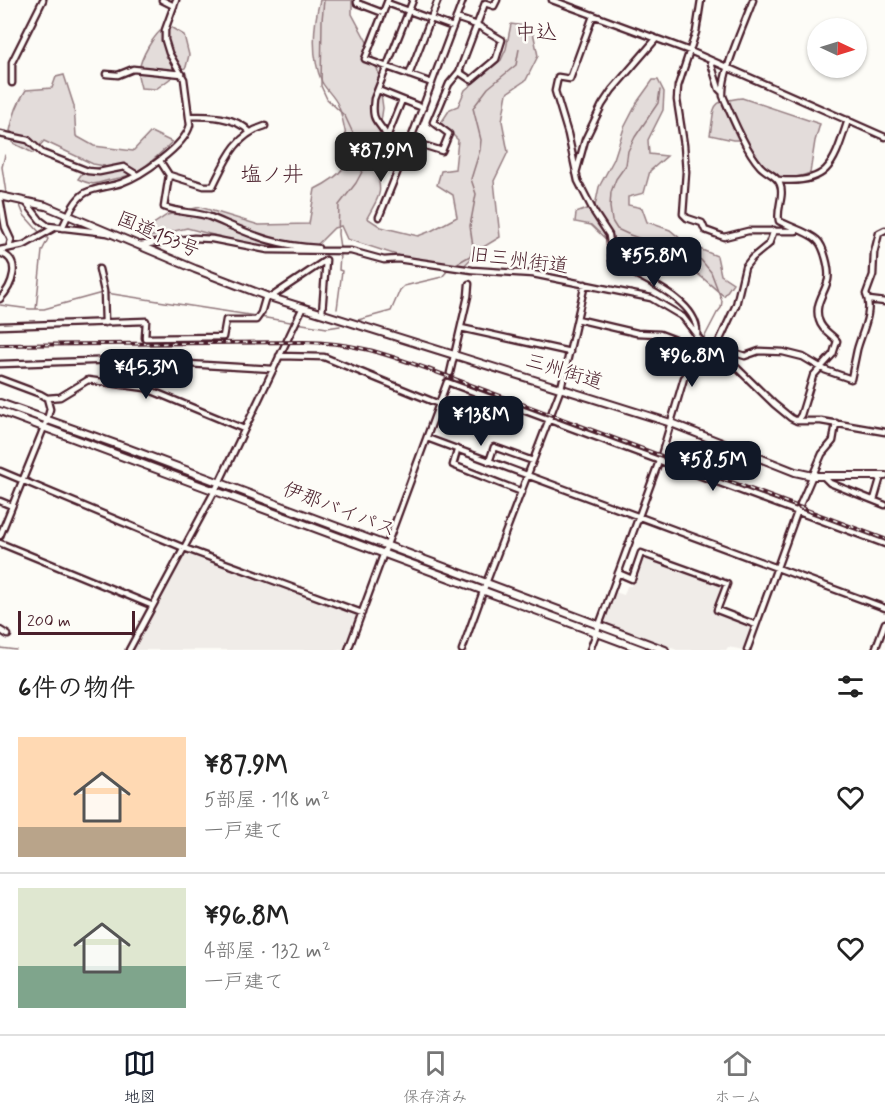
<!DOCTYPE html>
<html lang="ja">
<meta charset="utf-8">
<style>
:root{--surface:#fff;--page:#f6f6f6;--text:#222;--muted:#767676;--line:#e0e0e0;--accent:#111827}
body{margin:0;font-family:Mynerve,"Klee One",sans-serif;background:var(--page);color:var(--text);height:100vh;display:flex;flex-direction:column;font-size:22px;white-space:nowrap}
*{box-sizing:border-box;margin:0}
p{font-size:20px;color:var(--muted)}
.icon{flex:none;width:33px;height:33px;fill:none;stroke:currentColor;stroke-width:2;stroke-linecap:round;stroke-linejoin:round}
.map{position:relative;height:650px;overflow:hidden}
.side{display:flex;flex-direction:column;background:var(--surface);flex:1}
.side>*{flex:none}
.needle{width:39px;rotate:94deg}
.controls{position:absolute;left:807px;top:18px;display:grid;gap:12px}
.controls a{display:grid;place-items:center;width:60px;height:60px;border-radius:50%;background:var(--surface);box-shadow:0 2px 4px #0004;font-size:30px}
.scale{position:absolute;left:18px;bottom:15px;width:117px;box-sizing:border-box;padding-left:6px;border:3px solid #4a1f2b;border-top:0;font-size:16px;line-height:21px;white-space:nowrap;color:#4a1f2b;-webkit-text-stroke:4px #fdfcf7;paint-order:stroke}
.price{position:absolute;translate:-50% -51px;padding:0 14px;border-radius:12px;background:var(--accent);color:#fff;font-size:20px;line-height:39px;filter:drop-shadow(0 2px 3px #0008)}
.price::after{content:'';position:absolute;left:50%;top:36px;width:18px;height:14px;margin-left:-9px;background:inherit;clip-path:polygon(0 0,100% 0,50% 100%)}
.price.selected{background:#222;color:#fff}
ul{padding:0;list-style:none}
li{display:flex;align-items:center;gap:18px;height:150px;padding:0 18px}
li+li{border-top:2px solid var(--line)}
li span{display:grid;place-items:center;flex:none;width:168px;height:120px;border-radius:0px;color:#555}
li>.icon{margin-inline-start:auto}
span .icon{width:72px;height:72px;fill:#fffc;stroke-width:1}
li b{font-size:26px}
h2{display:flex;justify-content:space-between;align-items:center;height:72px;padding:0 18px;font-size:26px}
.menu{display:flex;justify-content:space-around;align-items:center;height:84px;border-top:2px solid var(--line);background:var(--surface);font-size:16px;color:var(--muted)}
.menu a{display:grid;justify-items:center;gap:3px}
.menu .selected{color:var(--accent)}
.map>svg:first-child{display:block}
</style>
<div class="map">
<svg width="885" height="650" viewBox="0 0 885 650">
<rect width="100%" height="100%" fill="#fdfcf7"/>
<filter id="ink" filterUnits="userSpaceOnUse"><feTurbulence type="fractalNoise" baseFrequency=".0167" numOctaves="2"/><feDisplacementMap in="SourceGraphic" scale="12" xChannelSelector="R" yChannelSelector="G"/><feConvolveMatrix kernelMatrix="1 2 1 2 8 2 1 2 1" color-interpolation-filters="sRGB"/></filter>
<g filter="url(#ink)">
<path fill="#f0ece8" d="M185,551L360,613L347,650H131Z
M643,556L723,584V588L715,612L753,626L744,650L728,647L726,650H677L603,622L613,593L615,592L624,595L627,586H631Z"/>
<path fill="#e3dcda" stroke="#967e82" stroke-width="1.5" d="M320,0H352V14L367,42L378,71L383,108L379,136L386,149L388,158L376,168C383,195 380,194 367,218L381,227L418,236L431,231L457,217L453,195L437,185L441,171L455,169L458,140L441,123L450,109L458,106L465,90L501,60L506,49L511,24L532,27L538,56L526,80L507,93L502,121L508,152L494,181L500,237L480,249L464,266L406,258L347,239L341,226L334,228L316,246L251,245L187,228L149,237V227L167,215L200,207L259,225L309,224L315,189C341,176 351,167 346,136C344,126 342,114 338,105C334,96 326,90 322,82C311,57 313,26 320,0Z
M167,25L184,35L189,55L186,67L156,89L141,88C140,83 138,78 138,74C141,56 153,35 167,25Z
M64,75L74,106L76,136L94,146L133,151L151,132L172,142C156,158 138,176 114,179C96,182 98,188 78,179L83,172L105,166L93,164L44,141L33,153L13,143L14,134L10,131C13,116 17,103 26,90L52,88L56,77Z
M653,80H658L664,92L663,110L648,140L649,154L667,156L650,171L644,193L628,197V205L642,208L647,222L670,230L687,244L717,256L721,275L733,283L724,296C706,283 693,263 668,263L666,267L642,268L617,250L591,225L575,222L576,213L595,206L599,187L614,159L624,128L638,101Z
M742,98L820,124L815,141L810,173C773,188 765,167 746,140H733L710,135C716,104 708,102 742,98Z"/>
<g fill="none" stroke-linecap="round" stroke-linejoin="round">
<path stroke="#91777b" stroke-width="1.5" d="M324,0L322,20L321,86L327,99L345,116L358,144L363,160V170L356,183L339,205L338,234L340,248
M660,90L658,103L635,137L628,151L626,165L616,179L611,192L610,207L612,221L617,229L630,235L644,240L660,241L671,249L701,260L711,272L722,301L721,308L717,313L704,338
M5,155L2,167L6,193
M19,203L24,215L40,233
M454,265L470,256L473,247L470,226L476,194L471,179L480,150L481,140L473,108L488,88L516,65L519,49
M106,293L256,316
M0,305L30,309H44L102,293
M36,309L42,251L48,239L47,238
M337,309L342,271L339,270L340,254
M260,317L327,328L340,326
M358,320L391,311L400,290L404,286L442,277L449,269
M0,648L16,650
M877,650L885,630"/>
<defs>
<path id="minor" d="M162,0L174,6
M357,0V3L383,13
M388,0L365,59L432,83
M552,0L690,51L885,137
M701,0L696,32L678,86L677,100L684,145L686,172L683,214L687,218L702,223L705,230L724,237L748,231H796
M753,0C745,23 721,73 723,96C732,117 745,149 760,166C766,173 777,175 780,184C785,196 776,209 779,221C790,227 809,232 817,240C824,246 830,270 828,280C824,295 814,304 819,320C822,331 831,333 837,341L833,354L813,376L801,415L797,421
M387,3L453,27
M593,16L570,79L558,77L555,91L568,134L578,181L594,212L609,235L612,260L621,267C645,280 700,302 697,335
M710,60L719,89L723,93
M459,72L485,3L494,6L497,0
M106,74L118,75L133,69L182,74
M409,75L438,0
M12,83V62L43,0
M378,90L423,108
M189,116C209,116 235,116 250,132
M0,134L28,140L42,153L88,171L99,172L124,167L137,175
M387,137L402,100
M410,141L442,151L449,134L433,122L449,84L459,72L471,80L496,59L502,40L477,25L456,18
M403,157L390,153C389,148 389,142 387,137C379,119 371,125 374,99L413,0
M160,161L169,175L204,186H213C226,160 235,135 265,126
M576,173L585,140L602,105L612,90L656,39
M169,175L164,207C179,213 196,212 210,217C251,234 273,246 318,248
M779,180C830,185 834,162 848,120
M0,199L5,227L11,240L9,248
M26,202L40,220L48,226L108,233
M379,217L410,141L463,0
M62,228C68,216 74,200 85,193C96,187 110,187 121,183C141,176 185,146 190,125L184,79L169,53L165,40V30L176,0
M140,245L194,238L212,239L268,250L351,251L384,260L398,259L472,270L533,274L651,298L683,317L711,354L737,368L774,404L791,418L797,421H821L885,432
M0,250L24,245L54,228
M0,253C23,260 12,286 0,299
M99,269L104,291L105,323
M271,297L326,260
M869,300L885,302
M322,313L326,260
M577,319L637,333L660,334L681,342L694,341L697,336
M0,326L146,321L145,338L223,337L226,320H256L261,313L266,296
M461,328L570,352
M717,347L745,356L759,351L783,352L803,357L825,370L851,379C853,369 855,360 857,350C861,334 874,311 866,294L873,275L874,253L879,233L885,230
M716,348L736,305L745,267L752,258L769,244L774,230
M279,356L324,357L439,404L348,650
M0,364L121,360L273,369
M450,373L468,296L469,284
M0,379L40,394L47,398L60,397L88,380L145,388L244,429
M439,404L447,382L885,544
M427,438L885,608
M457,451L453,465L522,492
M489,462L494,447L533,461
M0,471L184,548L362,613
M823,476L830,483L885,505
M874,500L881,476
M0,501L12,506
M0,536L47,420L50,409L47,398
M0,543L151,605
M618,573L632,579L641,553L727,584L717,610L756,625
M0,630L8,635
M129,650L219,483L303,307
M462,650L488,578L561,388L585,284
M590,650L661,456L684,378L708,350
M747,650L799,507L822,454L833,441L836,423
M875,650L885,623"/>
<path id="highway" d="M0,196L46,206L195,269L266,296L671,423L795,472L813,476H885
M0,403L127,448L665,650
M0,411L643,650"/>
</defs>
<use href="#minor" stroke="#4a1f2b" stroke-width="9"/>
<use href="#highway" stroke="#4a1f2b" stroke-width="10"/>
<use href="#minor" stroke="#fdfcf7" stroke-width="4.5"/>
<use href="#highway" stroke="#fdfcf7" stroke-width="6"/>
<defs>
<path id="rail" d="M0,345L303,342C352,342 383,353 428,369L885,539"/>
</defs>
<use href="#rail" stroke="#4a1f2b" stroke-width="4"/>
<use href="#rail" stroke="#fdfcf7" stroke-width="1.5" stroke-dasharray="4.5" stroke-linecap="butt"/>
</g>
</g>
<g text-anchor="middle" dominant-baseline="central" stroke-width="5" stroke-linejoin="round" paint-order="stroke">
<g font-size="20" fill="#4a1f2b" stroke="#fdfcf7">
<text transform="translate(158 235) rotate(23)">国道153号</text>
<text transform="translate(519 261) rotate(7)">旧三州街道</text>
<text transform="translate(564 372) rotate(17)">三州街道</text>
<text transform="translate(339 510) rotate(21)">伊那バイパス</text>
</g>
<g font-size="21" fill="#4a1f2b" stroke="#fdfcf7">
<text x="536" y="33">中込</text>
<text x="272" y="175">塩ノ井</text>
</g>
</g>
</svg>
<div class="controls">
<a><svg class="needle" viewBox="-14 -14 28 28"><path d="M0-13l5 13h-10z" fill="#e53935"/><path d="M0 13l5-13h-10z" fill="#767676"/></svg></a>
</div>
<div class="scale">200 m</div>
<b class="price selected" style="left:381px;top:183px">¥87.9M</b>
<b class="price" style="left:654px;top:288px">¥55.8M</b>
<b class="price" style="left:692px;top:388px">¥96.8M</b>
<b class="price" style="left:146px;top:400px">¥45.3M</b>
<b class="price" style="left:481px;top:447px">¥138M</b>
<b class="price" style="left:713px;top:492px">¥58.5M</b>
</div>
<section class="side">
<h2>6件の物件<svg class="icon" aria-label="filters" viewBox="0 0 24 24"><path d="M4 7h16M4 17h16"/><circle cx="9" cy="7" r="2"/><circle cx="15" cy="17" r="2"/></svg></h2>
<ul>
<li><span style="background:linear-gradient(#ffd9b3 75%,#b9a48a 0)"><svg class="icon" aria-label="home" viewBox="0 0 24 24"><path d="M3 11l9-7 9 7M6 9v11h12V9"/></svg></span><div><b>¥87.9M</b><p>5部屋 · 118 m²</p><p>一戸建て</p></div><svg class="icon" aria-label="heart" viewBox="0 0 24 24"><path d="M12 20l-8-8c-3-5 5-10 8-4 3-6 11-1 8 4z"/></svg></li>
<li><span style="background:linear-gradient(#dfe7d0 65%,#7fa58c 0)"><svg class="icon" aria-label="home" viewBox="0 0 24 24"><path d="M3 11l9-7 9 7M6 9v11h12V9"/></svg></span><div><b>¥96.8M</b><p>4部屋 · 132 m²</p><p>一戸建て</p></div><svg class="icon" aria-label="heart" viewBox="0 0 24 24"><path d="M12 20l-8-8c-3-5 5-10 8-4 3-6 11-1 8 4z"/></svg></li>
</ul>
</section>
<nav class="menu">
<a class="selected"><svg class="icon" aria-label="map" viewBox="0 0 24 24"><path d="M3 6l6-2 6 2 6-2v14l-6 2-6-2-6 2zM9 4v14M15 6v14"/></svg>地図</a>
<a><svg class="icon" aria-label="saved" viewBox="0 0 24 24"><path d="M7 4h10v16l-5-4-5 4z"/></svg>保存済み</a>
<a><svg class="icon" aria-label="home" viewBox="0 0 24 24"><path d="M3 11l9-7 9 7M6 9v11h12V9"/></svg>ホーム</a>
</nav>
